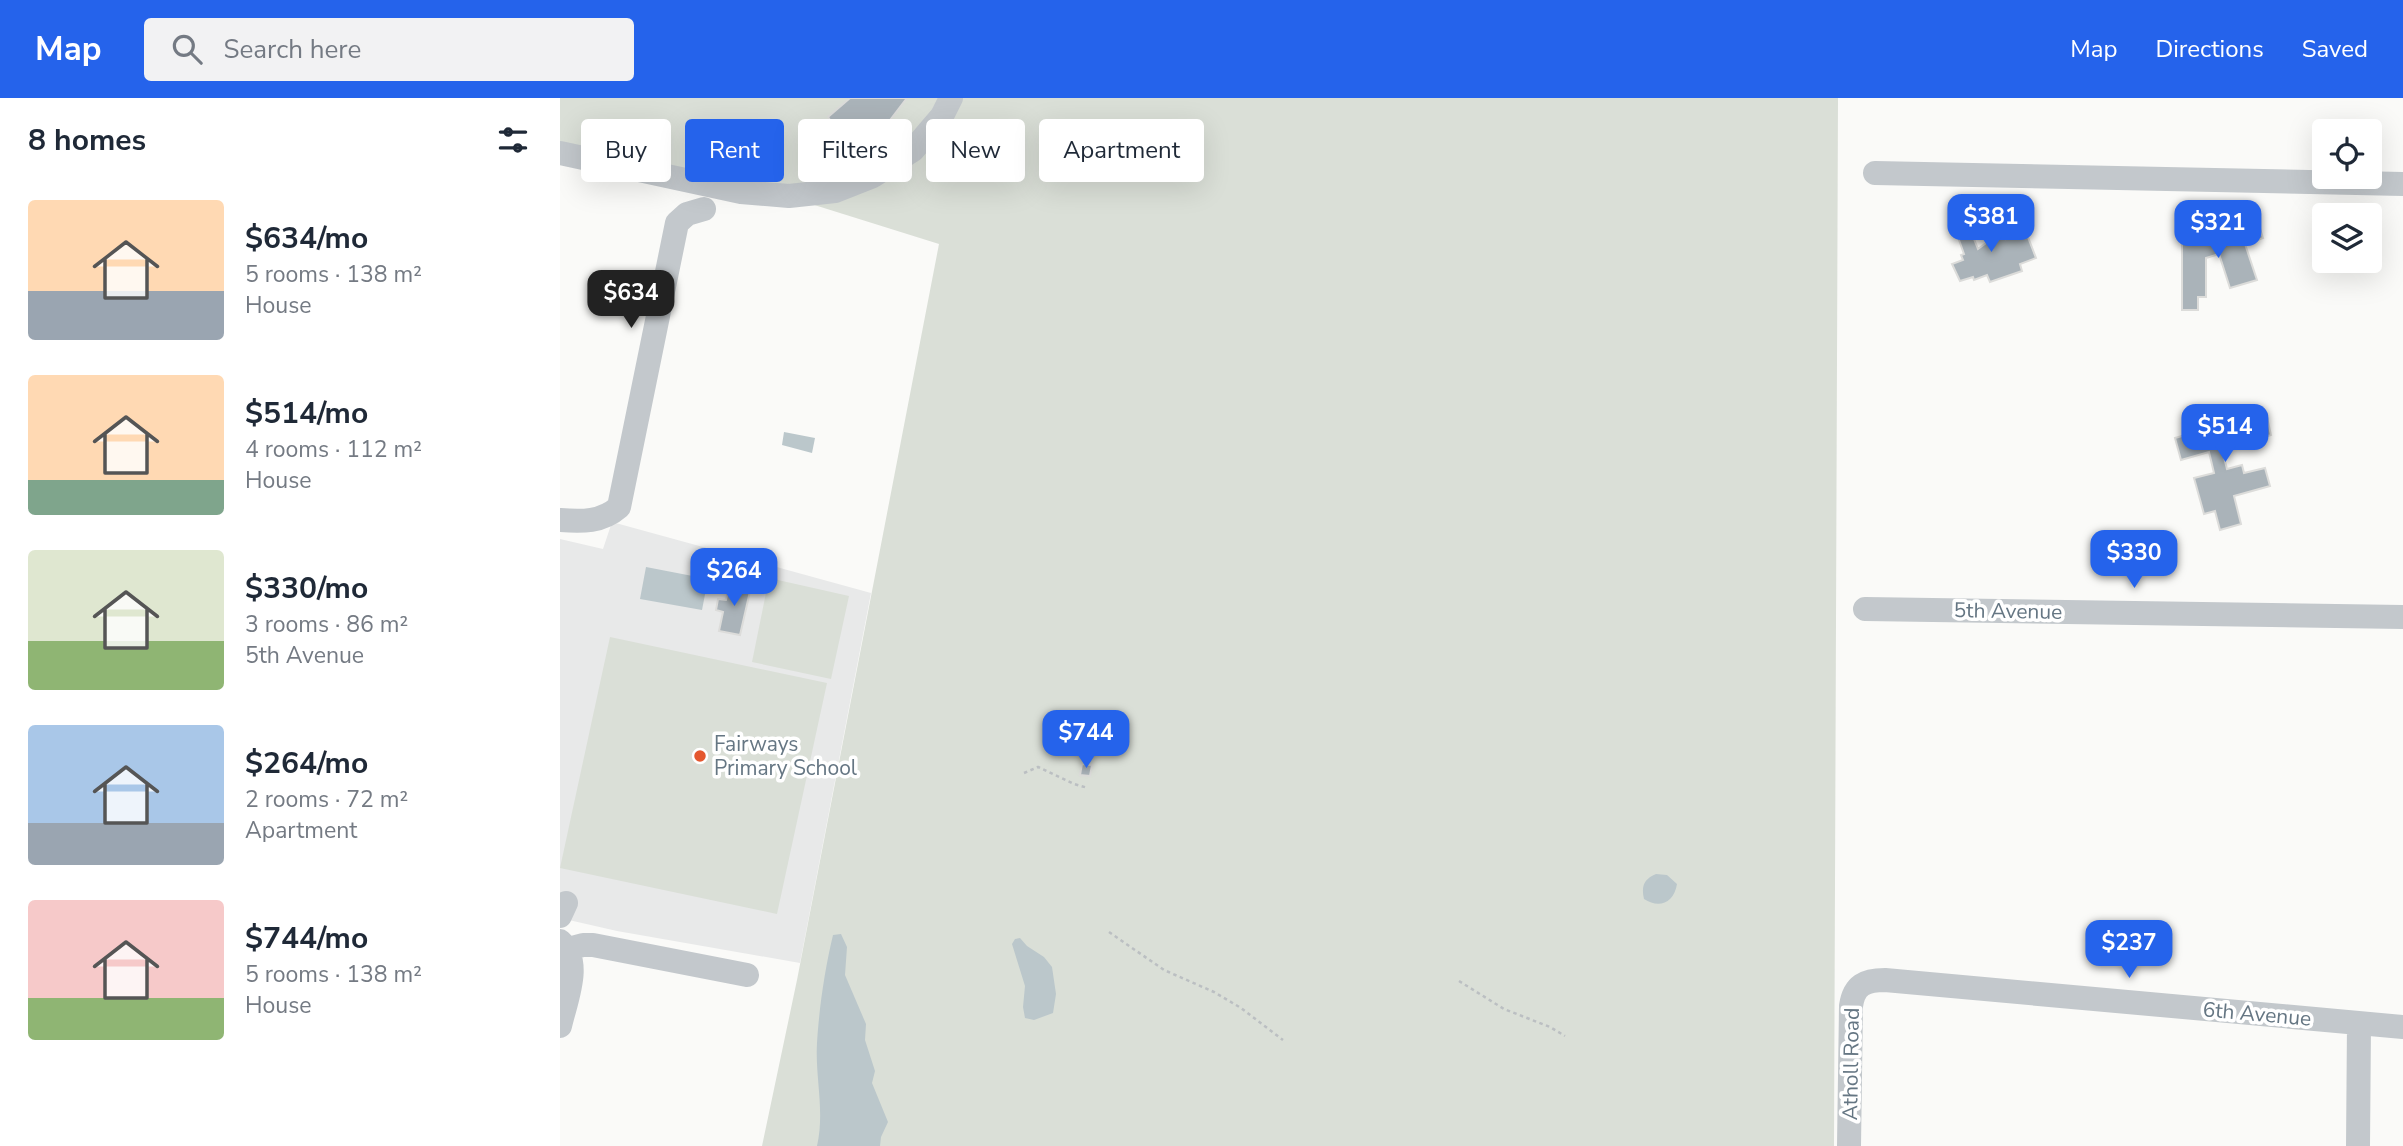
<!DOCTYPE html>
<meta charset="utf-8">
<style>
:root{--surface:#fff;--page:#f2f2f3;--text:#1f2937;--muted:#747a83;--accent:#2563eb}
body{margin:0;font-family:"Nunito Sans",sans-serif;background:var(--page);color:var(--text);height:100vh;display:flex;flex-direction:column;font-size:26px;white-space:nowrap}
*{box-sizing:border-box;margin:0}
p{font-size:23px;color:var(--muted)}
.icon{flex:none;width:38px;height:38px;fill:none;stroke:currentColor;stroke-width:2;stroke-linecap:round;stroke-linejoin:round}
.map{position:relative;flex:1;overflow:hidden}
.panel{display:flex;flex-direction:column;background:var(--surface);width:560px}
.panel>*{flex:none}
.banner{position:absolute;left:21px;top:21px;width:665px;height:63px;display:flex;gap:14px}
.controls{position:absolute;left:1752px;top:21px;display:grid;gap:14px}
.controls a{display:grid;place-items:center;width:70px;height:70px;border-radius:7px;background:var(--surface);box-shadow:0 7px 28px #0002;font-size:35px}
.price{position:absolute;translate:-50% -60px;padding:0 16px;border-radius:14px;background:var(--accent);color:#fff;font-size:23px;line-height:46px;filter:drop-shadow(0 2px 4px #0008)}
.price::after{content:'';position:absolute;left:50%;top:42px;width:21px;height:16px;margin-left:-10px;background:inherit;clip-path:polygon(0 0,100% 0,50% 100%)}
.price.current{background:#222;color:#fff}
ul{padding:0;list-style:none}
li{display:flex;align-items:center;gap:21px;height:175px;padding:0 28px}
li span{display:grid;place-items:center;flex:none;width:196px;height:140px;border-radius:7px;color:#555}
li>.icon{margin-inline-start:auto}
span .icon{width:84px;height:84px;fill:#fffc;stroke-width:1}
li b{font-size:30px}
h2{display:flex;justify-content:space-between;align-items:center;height:84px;padding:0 28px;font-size:30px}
.chip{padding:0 24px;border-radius:7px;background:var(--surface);box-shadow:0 7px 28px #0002;font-size:24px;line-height:63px}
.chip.current{background:var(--accent);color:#fff}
header{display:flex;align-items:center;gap:42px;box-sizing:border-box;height:98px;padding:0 35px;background:var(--accent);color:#fff}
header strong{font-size:33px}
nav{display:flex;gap:38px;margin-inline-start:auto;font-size:24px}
.search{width:490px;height:63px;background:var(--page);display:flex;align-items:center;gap:18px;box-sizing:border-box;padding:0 24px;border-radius:7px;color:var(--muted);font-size:26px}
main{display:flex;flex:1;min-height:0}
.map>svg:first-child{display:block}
</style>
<header>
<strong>Map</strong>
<div class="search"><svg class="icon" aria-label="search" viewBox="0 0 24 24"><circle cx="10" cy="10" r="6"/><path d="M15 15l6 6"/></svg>Search here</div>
<nav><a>Map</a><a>Directions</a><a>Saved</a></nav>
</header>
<main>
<section class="panel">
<h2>8 homes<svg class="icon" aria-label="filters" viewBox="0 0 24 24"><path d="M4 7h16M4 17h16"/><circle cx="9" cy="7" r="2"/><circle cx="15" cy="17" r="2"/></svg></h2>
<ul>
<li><span style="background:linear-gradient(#ffd9b3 65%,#9aa5b1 0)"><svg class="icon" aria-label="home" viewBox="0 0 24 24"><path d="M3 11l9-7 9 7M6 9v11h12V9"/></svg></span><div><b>$634/mo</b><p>5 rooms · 138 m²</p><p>House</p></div></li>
<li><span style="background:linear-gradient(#ffd9b3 75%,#7fa58c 0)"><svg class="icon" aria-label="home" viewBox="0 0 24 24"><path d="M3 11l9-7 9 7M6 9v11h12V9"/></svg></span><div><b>$514/mo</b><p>4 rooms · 112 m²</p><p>House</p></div></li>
<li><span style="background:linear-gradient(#dfe7d0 65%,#8fb573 0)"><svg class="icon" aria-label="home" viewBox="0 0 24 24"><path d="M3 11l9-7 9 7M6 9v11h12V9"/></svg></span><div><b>$330/mo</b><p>3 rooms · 86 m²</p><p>5th Avenue</p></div></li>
<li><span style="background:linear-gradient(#a9c7e8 70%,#9aa5b1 0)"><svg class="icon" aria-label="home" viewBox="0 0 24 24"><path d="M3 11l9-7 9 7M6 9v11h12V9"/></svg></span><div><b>$264/mo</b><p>2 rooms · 72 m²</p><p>Apartment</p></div></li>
<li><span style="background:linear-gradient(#f6c9c9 70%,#8fb573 0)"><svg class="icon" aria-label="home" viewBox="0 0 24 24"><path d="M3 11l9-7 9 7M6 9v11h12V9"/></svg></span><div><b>$744/mo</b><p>5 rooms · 138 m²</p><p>House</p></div></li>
</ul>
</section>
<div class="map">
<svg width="1843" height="1048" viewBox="0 0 1843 1048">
<rect width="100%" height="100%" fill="#fafaf8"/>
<path fill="#e8e9e9" d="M52,424L311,495L240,865L57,833L0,820V441L43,451Z"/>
<path fill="#dadfd7" d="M0,0H1278L1274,1048H202L237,882L379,146L248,105L0,64Z
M209,480L289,498L271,581L192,564Z
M50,539L267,585L217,816L0,770Z"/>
<path fill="#bbc7cb" d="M224,334L255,340L252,355L222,347Z
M86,469L148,481L142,512L80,501Z
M1096,776L1107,777L1117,786C1114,805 1099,811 1084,801C1081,788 1084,781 1096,776Z
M281,836L287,849L285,877L306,926L305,942L315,973L312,985L328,1024L321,1039L320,1048H257C265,1013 255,980 257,945C259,911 265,870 273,837Z
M460,840L467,848L484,859L492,869L496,896L493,915L474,922L465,920L463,909L465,888L452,846L455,841Z"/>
<path fill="#aab3b9" stroke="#dcdcda" stroke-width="2" d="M290,0H347L324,30L292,53L268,19Z
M1410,120L1417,141H1414L1418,151L1426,145L1425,140L1437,136L1439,140L1445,138L1446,141L1449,140L1447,134L1460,129L1462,135L1466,134L1476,160L1460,166L1462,173L1430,184L1427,177L1414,182L1413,179L1400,183L1392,166L1403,162L1401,157L1404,156L1393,125Z
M1697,121L1703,140L1685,146L1697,182L1670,190L1659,156L1646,160V199H1638V212H1622V142L1635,141Z
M1666,309L1670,325L1706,315L1711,337L1662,351L1667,371L1682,367L1684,375L1705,370L1710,388L1674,398L1681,426L1660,432L1655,413L1644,416L1634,380L1654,375L1649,354L1621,362L1615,340L1654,329L1650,313Z
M170,484L191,489L180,537L159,533L163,514L156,512L158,501L166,502Z
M522,666L532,667L530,678L520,677Z"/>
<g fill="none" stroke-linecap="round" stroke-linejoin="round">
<path stroke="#bbbfc2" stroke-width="2.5" stroke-dasharray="3.5 3.5" stroke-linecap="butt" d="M464,675L478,669L514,686L528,690
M549,834L604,872L654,894L681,910L723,942
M899,883L944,911L990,929L1005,938"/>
<path stroke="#c3c8cc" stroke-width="24" d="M0,55L181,94L229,98L275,93L313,78L353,52L382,18L391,0
M1315,75L1843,86
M0,422C22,424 42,424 59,409L117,125L127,116L144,111
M1305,511L1843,519
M0,818L6,805
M0,843C23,864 6,901 0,928
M8,851L23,847H33L187,877
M1289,1048L1291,908C1294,887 1305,882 1325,882L1843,929
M1798,1048L1799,925"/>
</g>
<circle fill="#e4572e" stroke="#fff" stroke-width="2.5" cx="140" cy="658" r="7"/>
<g text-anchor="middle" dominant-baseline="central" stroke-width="7" stroke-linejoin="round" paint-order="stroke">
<g font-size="21" fill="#657683" stroke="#fff">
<text transform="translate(1448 513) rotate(1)">5th Avenue</text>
<text transform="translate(1697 916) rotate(5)">6th Avenue</text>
<text transform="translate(1291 966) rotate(-89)">Atholl Road</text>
</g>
<g font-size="21" fill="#657683" stroke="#fff" text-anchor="start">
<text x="154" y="646">Fairways<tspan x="154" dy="24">Primary School</tspan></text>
</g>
</g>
</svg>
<div class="controls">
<a><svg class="icon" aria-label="locate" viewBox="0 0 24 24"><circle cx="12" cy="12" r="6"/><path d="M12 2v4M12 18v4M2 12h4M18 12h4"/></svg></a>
<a><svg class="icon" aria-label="layers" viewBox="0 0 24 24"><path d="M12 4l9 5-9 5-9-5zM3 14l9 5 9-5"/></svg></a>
</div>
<b class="price" style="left:1431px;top:156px">$381</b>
<b class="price" style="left:1658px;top:162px">$321</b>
<b class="price current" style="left:71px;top:232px">$634</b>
<b class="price" style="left:1665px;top:366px">$514</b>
<b class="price" style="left:1574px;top:492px">$330</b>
<b class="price" style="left:174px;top:510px">$264</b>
<b class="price" style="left:526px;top:672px">$744</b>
<b class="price" style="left:1569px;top:882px">$237</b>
<div class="banner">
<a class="chip">Buy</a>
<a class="chip current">Rent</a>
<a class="chip">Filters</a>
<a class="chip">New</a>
<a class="chip">Apartment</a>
</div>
</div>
</main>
